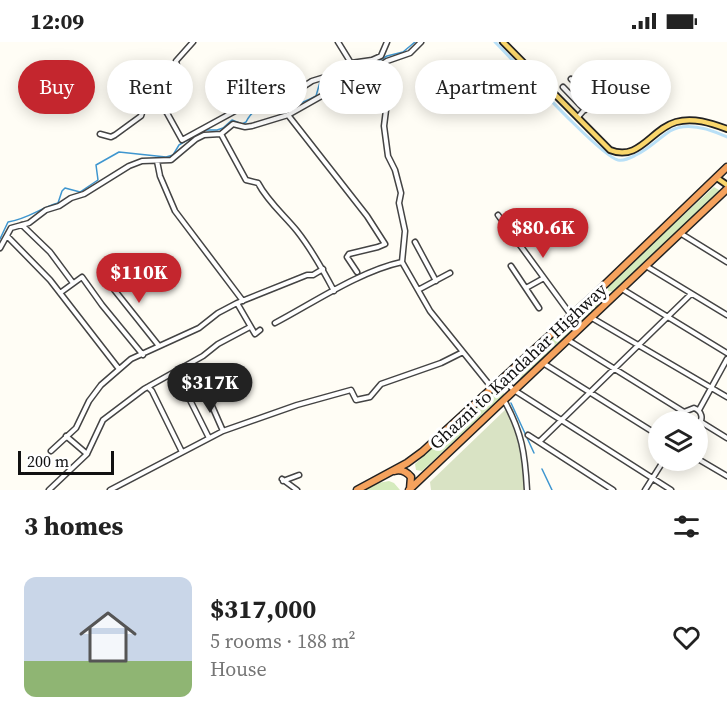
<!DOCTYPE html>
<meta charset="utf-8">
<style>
:root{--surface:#fff;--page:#f6f6f6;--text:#222;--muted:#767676;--line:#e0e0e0;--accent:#c4262e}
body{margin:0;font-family:"Source Serif 4",serif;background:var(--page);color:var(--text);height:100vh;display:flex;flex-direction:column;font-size:22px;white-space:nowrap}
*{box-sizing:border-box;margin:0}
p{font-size:20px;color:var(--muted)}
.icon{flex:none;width:33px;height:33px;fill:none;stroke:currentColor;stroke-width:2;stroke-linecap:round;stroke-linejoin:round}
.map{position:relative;height:448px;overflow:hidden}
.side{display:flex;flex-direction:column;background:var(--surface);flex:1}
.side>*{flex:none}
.guide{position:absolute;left:18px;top:18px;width:692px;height:54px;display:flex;gap:12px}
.controls{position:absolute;left:648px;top:369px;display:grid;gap:12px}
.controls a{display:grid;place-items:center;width:60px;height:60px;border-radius:50%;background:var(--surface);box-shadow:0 3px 15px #0003;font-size:30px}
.scale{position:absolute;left:18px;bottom:15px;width:96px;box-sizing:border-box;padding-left:6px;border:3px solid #111;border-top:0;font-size:16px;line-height:21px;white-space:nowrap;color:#111;-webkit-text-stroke:4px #fff;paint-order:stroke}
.price{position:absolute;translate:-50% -51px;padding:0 14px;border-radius:21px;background:var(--accent);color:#fff;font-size:20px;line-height:39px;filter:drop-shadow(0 2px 3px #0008)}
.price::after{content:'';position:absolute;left:50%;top:36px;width:18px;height:14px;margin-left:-9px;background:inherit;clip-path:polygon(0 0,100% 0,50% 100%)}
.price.on{background:#222;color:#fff}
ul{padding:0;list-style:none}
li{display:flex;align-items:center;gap:18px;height:150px;padding:0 24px}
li+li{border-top:2px solid var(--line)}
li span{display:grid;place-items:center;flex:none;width:168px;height:120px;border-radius:12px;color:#555}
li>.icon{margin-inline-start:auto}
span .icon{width:72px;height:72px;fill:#fffc;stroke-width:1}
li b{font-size:26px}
h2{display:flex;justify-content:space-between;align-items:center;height:72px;padding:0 24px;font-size:26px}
.pill{padding:0 21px;border-radius:27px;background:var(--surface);box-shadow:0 3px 15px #0003;font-size:21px;line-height:54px}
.pill.on{background:var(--accent);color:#fff}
.status{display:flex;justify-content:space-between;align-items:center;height:42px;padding:0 30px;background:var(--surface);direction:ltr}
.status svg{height:16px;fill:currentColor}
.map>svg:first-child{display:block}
</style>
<div class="status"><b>12:09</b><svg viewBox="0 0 49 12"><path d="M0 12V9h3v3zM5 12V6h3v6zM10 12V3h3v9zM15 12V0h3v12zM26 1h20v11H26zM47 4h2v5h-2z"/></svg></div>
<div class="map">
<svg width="727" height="448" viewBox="0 0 727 448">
<rect width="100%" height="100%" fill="#fffdf5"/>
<path fill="#d5ebbd" d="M714,145L719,148V151L616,250L608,249V243Z
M594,258L598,260V265L521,336L515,337L513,331L517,326Z
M497,346L503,347L504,353L422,429L416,428L415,422Z
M389,439L394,441L400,448H364L378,441Z"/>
<path fill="#d9e3c4" d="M506,367C519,397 523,415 525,448H431L430,440Z"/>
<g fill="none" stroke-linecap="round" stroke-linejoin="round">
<path stroke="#3f96cf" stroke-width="1.5" d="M348,26L355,23L373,22L387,14L403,10L415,0
M0,197L8,180C28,177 40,166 58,161L62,149L65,146L80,150L98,138L96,123L119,110L166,115L173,113L179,103L204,88H217L223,86L232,78L242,82L246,80C253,66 263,63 278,59L286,67L290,68C298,60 306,60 316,54L320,40L337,35L341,30
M511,361L534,411
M542,427L552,448"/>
<path stroke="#b9e0f7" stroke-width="3" d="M495,0C514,19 601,115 618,118C625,119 630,116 636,113C649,107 658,97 670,89C687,79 710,87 727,95"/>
<defs>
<path id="minor" d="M338,0L351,21
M372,18L383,45L386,68L384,84L388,114L395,128L401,151L399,161L405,189L402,220L430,269L492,346
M571,37L593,58L578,75
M563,45L585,68
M157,60L167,71L182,98L237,68L278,56H286L312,39L338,31L351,21L372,18L381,14L387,0
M139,68C146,63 151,63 157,60C172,54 181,34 176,19L193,0
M288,73L367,174L385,202L378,205L349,212L347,215L357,230
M100,92L111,95L115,93L141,74L142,71L119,39L120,32
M221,92L246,138L258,141C268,160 284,173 297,189C312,208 323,228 334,249
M157,119L160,134L175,169L243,259
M498,173L571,273
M22,183L50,210L73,241
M680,191L727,220
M7,194L50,238L119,327
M415,200L436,239
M0,206L11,186L29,181L46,168L59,164L71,156L84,152L129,124L142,119L171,118L196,97L204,93L221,92L233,82L245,85L252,84L288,73L350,38L361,29L378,25L387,19L410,11L421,0
M511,224L539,266
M646,224L727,273
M104,235L159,304
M526,246L544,236
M622,247L727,311
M418,248L450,231
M60,251L82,235L102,263L143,313
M237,261L255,292L260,288
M592,276L727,355
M275,281C313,261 360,229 402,220
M568,298L684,370
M543,321L658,393
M502,337L514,348L671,448
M148,345L152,349L182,410
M205,348L223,389
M190,358L209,396
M504,358C522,391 525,411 527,448
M699,368L727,317
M684,380V370L694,366C702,369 704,377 698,383
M701,380L727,396
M528,393L613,448
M66,394L87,412
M539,400L691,252
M51,409L76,386L89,359L101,343L131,317L199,286L218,271L237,261L307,233H313L323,227
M698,417L727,434
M282,437L297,448
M283,439L299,433
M49,448L87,412L103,378L144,347L203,314L218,302L250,285
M110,448L223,389L297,363L351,348L356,358L370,355L381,342L441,321L463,310
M645,448L664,418"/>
<path id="major" d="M503,0L610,108C639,120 651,87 676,80C693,75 711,81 727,87
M717,136L727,143"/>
<path id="highway" d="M394,429C401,427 406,429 411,435L410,447
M357,448L407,421L422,410L597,250L727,125
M409,448L727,147"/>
</defs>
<use href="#minor" stroke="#444" stroke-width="7"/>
<use href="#major" stroke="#222" stroke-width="8"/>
<use href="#highway" stroke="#222" stroke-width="9"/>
<use href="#minor" stroke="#fff" stroke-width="4"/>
<use href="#major" stroke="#f9d66b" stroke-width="4.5"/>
<use href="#highway" stroke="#f5a25d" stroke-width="6"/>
</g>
<g text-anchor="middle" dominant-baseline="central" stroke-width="6" stroke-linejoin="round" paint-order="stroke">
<g font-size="18" fill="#111" stroke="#fff">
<text transform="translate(518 324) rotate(-43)">Ghazni to Kandahar Highway</text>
</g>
</g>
</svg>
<div class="controls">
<a><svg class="icon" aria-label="layers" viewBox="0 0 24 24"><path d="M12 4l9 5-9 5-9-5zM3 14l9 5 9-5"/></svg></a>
</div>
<div class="scale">200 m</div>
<b class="price" style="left:543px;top:217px">$80.6K</b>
<b class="price" style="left:139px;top:262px">$110K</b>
<b class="price on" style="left:210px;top:372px">$317K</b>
<div class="guide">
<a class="pill on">Buy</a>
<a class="pill">Rent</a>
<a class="pill">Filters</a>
<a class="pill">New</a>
<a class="pill">Apartment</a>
<a class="pill">House</a>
</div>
</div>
<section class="side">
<h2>3 homes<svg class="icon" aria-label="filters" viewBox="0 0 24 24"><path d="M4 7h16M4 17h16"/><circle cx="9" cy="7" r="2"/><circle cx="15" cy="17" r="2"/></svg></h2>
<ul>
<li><span style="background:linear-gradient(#c9d6e8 70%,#8fb573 0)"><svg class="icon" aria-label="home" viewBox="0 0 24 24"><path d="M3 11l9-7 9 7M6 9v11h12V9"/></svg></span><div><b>$317,000</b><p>5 rooms · 188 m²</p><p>House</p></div><svg class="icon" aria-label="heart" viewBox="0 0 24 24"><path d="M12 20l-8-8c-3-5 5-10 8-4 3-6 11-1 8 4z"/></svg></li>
</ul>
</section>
